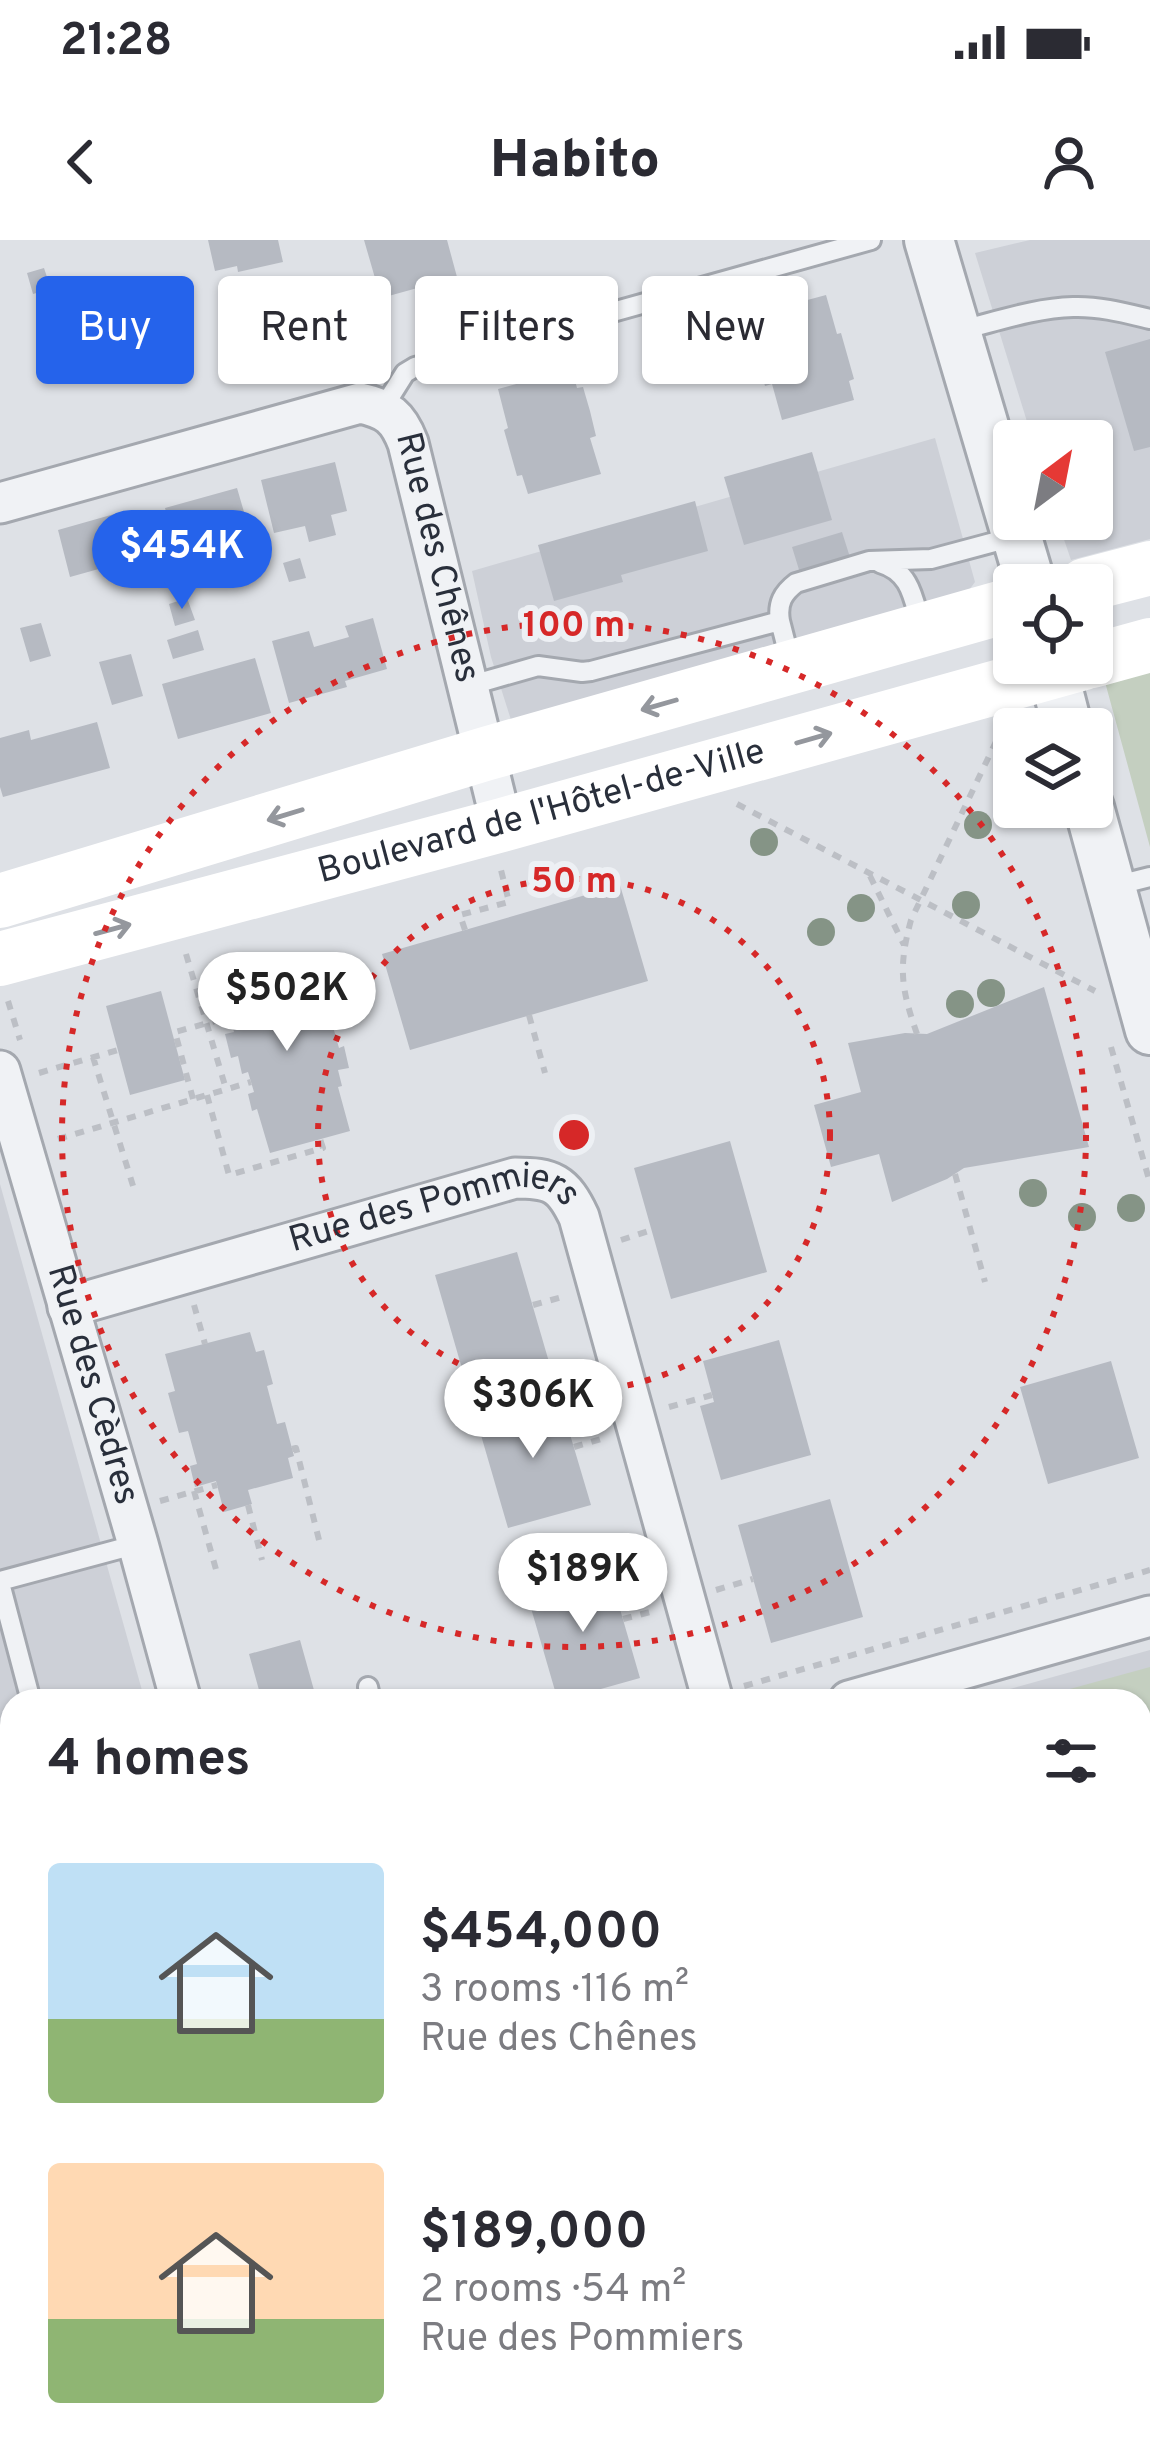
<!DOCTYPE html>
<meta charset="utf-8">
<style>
:root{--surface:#fff;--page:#f2f2f3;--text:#2b2b33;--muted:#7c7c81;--accent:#2563eb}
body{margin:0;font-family:Overpass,sans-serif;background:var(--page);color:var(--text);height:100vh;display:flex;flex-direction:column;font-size:45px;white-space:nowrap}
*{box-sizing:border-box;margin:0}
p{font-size:39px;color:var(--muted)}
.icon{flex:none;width:66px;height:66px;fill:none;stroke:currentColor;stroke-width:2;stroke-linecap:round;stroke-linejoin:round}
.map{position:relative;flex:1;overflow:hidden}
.side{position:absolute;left:0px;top:1449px;width:1152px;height:771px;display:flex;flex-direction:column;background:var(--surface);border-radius:36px 36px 0 0;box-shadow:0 3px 9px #0004}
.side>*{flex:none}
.hud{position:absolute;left:36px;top:36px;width:1080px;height:108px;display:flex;gap:24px}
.needle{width:78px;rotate:32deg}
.fabs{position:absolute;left:993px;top:180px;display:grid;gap:24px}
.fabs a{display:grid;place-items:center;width:120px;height:120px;border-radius:12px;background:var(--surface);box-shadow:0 3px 9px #0004;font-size:60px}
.price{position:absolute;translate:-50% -102px;padding:0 27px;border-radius:42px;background:#fff;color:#222;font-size:39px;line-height:78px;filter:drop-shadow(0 3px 6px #0008)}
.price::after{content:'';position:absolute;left:50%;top:72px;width:36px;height:27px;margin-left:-18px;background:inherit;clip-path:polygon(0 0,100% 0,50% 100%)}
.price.current{background:var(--accent);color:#fff}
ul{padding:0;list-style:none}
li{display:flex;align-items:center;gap:36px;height:300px;padding:0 48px}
li span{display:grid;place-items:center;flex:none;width:336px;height:240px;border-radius:12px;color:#555}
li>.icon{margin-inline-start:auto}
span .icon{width:144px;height:144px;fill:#fffc;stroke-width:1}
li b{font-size:51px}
h2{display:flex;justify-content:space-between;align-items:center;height:144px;padding:0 48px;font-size:51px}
.chip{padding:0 42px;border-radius:12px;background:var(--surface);box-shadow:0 3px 9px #0004;font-size:42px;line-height:108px}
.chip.current{background:var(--accent);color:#fff}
.status{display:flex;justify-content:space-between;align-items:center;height:84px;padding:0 60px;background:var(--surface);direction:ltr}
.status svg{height:33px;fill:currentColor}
header{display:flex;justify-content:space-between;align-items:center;height:156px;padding:0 48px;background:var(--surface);font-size:54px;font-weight:800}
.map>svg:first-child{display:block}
</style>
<div class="status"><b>21:28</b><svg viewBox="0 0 49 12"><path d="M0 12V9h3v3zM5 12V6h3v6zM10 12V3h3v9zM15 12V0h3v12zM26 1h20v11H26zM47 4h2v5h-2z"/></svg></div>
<header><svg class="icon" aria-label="back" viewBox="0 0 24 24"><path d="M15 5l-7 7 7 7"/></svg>Habito<svg class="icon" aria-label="person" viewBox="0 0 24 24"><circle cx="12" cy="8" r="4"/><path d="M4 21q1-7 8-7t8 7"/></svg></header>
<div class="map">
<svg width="1150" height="2218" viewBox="0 0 1150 2218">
<rect width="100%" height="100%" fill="#dee1e6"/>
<path fill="#cdd0d7" d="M1030,0H1150V299L1071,320L1057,279H1092V201H1033L975,13Z
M935,198L975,342L969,350L512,483L491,417L472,331Z
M0,944L145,1461H12V2208H1140V1461H967L1150,1410V2218H0Z"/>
<path fill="#c4cfc0" d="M1150,428V607L1105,442Z
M1150,1427V2218H923L920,2208H1140V1461H1026Z"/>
<path fill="#b6bac2" d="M208,0H278L283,22L238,32L237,26L215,31Z
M364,0H447L457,37L385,57L380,37L375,38Z
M44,28L51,49L33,54L27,33Z
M826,55L837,94L841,93L854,139L849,141L854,160L782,180L772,144L765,146L751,97L757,95L752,75Z
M128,62L142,109L62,131L49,84Z
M1150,99V207L1134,211L1105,112Z
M572,129L577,148L583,147L590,171L596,196L590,198L601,234L528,254L522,235L517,236L504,190L508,188L498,149Z
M812,212L832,280L744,305L724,237Z
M335,222L347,271L331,275L336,295L309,302L305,286L274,293L261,240Z
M237,248L254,306L181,326L165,268Z
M695,261L708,311L621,335L623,342L554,361L538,305Z
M125,271L138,318L70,337L58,290Z
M842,292L854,330L804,346L792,307Z
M300,318L306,338L289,342L283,323Z
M187,358L195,380L175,386L169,364Z
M373,378L387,429L345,441L347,447L289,463L272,401L309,391L314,407L349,397L345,386Z
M41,383L51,416L30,422L20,388Z
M198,390L204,410L173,419L167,400Z
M131,414L143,456L112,465L99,422Z
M255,418L271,473L178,499L162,444Z
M97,482L110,528L3,557L0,547V498L29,490L31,500Z
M620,645L648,741L410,810L382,714Z
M249,716L251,722L269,716L278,746L323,734L328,754L324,755L339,808L344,806L349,828L338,830L342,846L338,847L350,891L270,913L257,869L252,871L248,854L254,852L248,832L242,834L238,816L231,818L225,794L234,792L228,770L239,767L226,722Z
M1044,747L1089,907L964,928L947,939L892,962L879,914L831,927L814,865L861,852L848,803L905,793L927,794Z
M161,751L185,840L130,855L106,766Z
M730,901L767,1032L671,1059L634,928Z
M517,1012L549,1122L467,1146L435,1035Z
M250,1092L256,1112L264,1110L273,1144L267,1146L277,1184L285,1182L294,1216L288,1218L293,1238L248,1250L252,1264L224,1272L216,1241L195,1247L190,1226L197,1224L188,1191L179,1193L168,1153L175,1151L165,1114Z
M779,1100L811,1215L721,1240L700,1166L714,1162L703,1121Z
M1111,1121L1139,1218L1048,1244L1020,1147Z
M558,1154L591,1265L508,1288L476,1178Z
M830,1259L863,1377L771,1403L738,1285Z
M608,1328L640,1438L558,1461L526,1351Z
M300,1400L317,1461H262L249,1414Z
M4,1805L9,1821L12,1820V2089L0,2092V1806Z
M439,2208H855L858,2218H442Z"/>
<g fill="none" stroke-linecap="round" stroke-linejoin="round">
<defs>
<path id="service" d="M957,91C995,82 1034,68 1073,67C1099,66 1125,73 1150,79
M383,168L405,133L415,127L871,0
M880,323C911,332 913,358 921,385
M780,381C777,363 783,353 796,343L869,321L931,319L1017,296
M468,446L538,426L582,432L591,431L780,381L791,424
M1114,646L1150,637
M0,1341L138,1304
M0,1343L31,1461
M368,1447L371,1461
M0,1745L12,1741
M0,2206L12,2205"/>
<g id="minor">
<path id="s1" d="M0,263L360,163C388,169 398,177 408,203L502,585"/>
<path id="s2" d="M0,831L138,1304L181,1461"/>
<path id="s3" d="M68,1067L515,938C552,938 563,943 579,977L713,1461"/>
<path d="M849,1461L1150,1376"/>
</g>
<path id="tertiary" d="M929,0L1031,345
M1051,423L1068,489
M1089,567L1150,790"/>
</defs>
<use href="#service" stroke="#a4a8af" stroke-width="24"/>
<use href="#minor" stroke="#a4a8af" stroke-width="45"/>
<use href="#tertiary" stroke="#a4a8af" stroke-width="54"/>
<path stroke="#bcbfc5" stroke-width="6" stroke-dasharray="9 9" stroke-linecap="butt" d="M737,564L1095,751
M870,636L904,705
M465,690L460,675L509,662L501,630
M186,714L226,849
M8,761L20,800
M529,775L545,833
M917,794C901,748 898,728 911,680L1001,491
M1111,807L1150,943
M93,817L134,949
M39,833L118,810
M207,855L229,935L323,908L320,899
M193,859L175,792L230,777
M58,899L251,842
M955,934L985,1042
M621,1000L652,990
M194,1065L205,1104
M533,1065L566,1056
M669,1167L712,1155
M574,1207L605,1198
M292,1209L296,1208L320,1304
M194,1251L217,1333
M160,1261L217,1245
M248,1265L262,1320
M716,1350L753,1339
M623,1379L654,1371
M744,1446L1150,1330
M221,2218L231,2208"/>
<use href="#service" stroke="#f0f2f5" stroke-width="18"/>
<use href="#minor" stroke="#f0f2f5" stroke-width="39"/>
<use href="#tertiary" stroke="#f0f2f5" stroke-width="48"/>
<g stroke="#fff" stroke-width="54">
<path d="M1085,345L1150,328"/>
<path d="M1092,421L1150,405"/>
<path d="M0,661L485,514L1014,364"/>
<path id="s4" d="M0,719L502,585L1084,423"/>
</g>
</g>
<g fill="#859486">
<circle cx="978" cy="585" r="14"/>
<circle cx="764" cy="602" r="14"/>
<circle cx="966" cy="665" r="14"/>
<circle cx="861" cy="668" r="14"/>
<circle cx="821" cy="692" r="14"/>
<circle cx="991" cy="753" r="14"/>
<circle cx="960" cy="764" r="14"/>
<circle cx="1033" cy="953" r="14"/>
<circle cx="1131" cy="968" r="14"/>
<circle cx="1082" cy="977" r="14"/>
</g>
<defs><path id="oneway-shaft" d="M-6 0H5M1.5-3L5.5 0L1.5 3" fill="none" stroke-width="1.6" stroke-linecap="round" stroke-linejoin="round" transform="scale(3)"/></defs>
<g stroke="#94979d">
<use href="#oneway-shaft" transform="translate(659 465) rotate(164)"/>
<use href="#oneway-shaft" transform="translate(814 498) rotate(-16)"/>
<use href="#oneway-shaft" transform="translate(285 575) rotate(163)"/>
<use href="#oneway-shaft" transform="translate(113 689) rotate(-15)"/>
</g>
<g fill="none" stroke="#d62828" stroke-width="6" stroke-dasharray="6 12">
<circle cx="574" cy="895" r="256"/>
<circle cx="574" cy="895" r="512"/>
</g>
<g text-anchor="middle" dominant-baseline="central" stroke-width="12" stroke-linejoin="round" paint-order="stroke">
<g font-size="36" fill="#292f3b" stroke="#edf0f4">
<text stroke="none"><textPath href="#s1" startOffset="558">Rue des Chênes</textPath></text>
<text stroke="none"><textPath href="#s4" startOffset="561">Boulevard de l'Hôtel-de-Ville</textPath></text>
<text stroke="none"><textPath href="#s3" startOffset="381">Rue des Pommiers</textPath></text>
<text stroke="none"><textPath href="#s2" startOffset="327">Rue des Cèdres</textPath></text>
</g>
</g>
<circle cx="574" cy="895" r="18" fill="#d62828" stroke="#edf0f4" stroke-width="6"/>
<g font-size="36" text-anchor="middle" font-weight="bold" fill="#d62828" stroke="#edf0f4" stroke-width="12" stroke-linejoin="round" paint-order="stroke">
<text x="574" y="396">100 m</text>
<text x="574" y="652">50 m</text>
</g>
</svg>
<div class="fabs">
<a><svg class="needle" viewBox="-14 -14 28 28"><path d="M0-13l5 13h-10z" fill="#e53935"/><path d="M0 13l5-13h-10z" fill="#7c7c81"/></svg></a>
<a><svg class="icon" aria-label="locate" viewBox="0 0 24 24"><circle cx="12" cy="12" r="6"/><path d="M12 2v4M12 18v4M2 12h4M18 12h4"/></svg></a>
<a><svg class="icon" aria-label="layers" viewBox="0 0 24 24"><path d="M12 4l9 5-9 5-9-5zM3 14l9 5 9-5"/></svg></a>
</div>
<b class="price current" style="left:182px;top:372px">$454K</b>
<b class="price" style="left:287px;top:814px">$502K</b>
<b class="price" style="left:533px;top:1221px">$306K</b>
<b class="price" style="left:583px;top:1395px">$189K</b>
<div class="hud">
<a class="chip current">Buy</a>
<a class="chip">Rent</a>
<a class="chip">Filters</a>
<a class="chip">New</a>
</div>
<section class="side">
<h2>4 homes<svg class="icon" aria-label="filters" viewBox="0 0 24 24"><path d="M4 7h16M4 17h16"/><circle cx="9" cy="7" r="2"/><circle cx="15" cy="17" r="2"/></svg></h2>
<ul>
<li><span style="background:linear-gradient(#bfe0f5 65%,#8fb573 0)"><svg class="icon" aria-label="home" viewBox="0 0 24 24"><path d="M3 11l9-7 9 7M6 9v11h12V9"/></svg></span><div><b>$454,000</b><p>3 rooms · 116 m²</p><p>Rue des Chênes</p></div></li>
<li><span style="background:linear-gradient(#ffd9b3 65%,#8fb573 0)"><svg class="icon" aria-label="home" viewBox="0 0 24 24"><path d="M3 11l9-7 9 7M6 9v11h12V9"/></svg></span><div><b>$189,000</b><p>2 rooms · 54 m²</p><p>Rue des Pommiers</p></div></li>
</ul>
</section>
</div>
